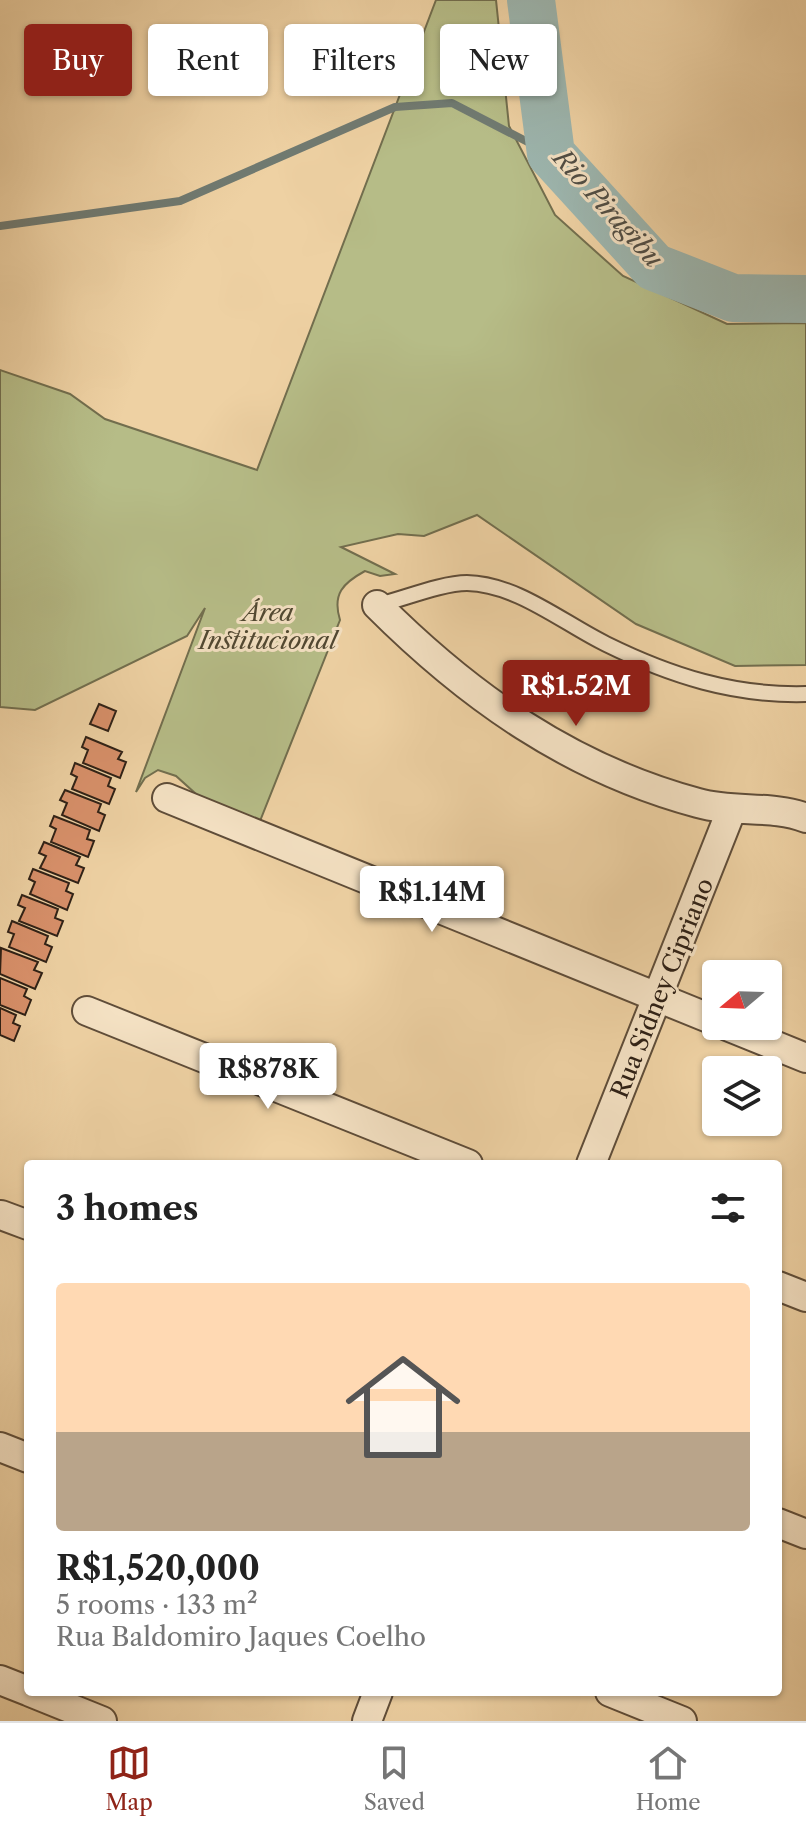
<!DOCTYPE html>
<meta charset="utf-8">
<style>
:root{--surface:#fff;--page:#f2f2f2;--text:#222;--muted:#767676;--line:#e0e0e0;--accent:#8f2418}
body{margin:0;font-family:"Libre Caslon Text",serif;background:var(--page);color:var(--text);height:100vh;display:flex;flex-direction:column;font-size:30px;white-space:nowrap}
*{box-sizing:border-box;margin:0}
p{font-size:26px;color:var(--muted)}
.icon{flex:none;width:44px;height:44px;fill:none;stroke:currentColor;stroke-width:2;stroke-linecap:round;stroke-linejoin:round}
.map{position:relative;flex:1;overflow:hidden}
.side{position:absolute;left:24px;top:1160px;width:758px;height:536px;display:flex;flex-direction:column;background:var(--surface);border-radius:8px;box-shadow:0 2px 6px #0004}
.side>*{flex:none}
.top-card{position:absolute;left:24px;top:24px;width:758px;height:72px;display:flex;gap:16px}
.needle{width:52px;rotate:251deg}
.controls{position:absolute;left:702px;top:960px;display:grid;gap:16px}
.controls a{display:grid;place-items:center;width:80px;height:80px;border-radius:8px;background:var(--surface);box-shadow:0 2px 6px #0004;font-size:40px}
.price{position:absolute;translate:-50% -68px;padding:0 18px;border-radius:8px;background:#fff;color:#222;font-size:26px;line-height:52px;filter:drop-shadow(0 2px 4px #0008)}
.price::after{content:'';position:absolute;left:50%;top:48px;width:24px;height:18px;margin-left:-12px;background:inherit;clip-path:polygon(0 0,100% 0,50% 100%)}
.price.active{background:var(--accent);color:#fff}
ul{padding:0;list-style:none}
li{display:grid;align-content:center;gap:16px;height:424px;padding:0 32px}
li+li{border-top:2px solid var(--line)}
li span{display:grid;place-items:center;height:248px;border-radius:8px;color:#555}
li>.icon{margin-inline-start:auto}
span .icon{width:144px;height:144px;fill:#fffc;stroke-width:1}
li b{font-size:34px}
h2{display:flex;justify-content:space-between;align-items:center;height:96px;padding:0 32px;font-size:34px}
.tag{padding:0 28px;border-radius:8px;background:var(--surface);box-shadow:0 2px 6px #0004;font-size:28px;line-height:72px}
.tag.active{background:var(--accent);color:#fff}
.tabs{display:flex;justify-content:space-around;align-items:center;height:112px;border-top:2px solid var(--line);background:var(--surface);font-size:22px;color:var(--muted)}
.tabs a{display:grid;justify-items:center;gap:4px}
.tabs .active{color:var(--accent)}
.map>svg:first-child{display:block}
</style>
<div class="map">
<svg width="806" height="1721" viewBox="0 0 806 1721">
<rect width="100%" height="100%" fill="#eed1a3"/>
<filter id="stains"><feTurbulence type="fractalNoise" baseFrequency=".0025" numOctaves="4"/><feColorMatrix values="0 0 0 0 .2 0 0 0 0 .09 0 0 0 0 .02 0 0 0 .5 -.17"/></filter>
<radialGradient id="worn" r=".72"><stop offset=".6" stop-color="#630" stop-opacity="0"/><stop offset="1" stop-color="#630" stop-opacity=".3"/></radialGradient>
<path fill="#b6bc87" stroke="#726e4e" stroke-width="2" d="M436,0H496L509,126L555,215L623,276L727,324L806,323V665L735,666L636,624L477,515L424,536L398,534L341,547L395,574L380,576L365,571C343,583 332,594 340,620L260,821L205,802L176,776L158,770L145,778L136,792L205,608L187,636L35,710L0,707V370L70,394L105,419L257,470Z"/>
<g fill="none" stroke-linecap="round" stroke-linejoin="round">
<path stroke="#707a71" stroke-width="8" d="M0,226L180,201L395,107L452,103L551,154"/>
<path stroke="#9cb5ae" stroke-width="48" d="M531,0L551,154L654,267L733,298L806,299"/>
</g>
<path fill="#d8906a" stroke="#2f2116" stroke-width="2" d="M99,704L116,711L108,731L90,724Z
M86,737L122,752L118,759L126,762L120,778L83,763L88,750L82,747Z
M75,763L111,778L108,786L115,789L109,804L72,789L77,777L71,774Z
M65,790L101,804L98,812L105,815L99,831L62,815L67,803L60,800Z
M54,816L90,830L87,839L94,841L88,857L51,842L56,829L50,826Z
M44,842L80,857L76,865L84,868L78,883L40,868L46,856L39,853Z
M33,869L69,883L66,891L73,894L67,910L30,894L35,882L29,879Z
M22,895L58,909L55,918L63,921L57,936L19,921L25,908L18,905Z
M12,921L48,936L45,944L52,947L46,962L9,947L14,934L8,932Z
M1,948L38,962L34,970L42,973L35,989L0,974Z
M0,978L27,989L24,996L31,1000L25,1015L0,1005Z
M0,1008L16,1015L13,1023L20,1026L14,1041L0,1035Z"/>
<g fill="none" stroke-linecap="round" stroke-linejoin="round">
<defs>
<path id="service" d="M378,605C403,599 442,583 467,583C517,584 563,623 606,644C671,676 734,696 806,694"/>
<path id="minor" d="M377,605C469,697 571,769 698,803C733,813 774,805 806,818
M167,798L716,1021
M87,1011L468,1164
M727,1026L806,1058
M591,1164L731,811
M1,1215L28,1225
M778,1286L806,1297
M0,1447L28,1458
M778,1523L806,1534
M0,1680L28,1691
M30,1692L102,1721
M610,1692L682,1721
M367,1721L378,1692"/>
</defs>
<use href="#service" stroke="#5f4d39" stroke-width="18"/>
<use href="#minor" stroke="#5f4d39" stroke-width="32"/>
<use href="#service" stroke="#f4e1c3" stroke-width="14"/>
<use href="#minor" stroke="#f4e1c3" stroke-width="28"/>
</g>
<g text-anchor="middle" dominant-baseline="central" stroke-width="6" stroke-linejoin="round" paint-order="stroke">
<g font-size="24" font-style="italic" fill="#514832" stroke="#f4e1c3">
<text x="268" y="612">Área<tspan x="268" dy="28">Institucional</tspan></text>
</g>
<g font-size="24" fill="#2f2116" stroke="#f4e1c3">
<text transform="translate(662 988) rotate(-68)">Rua Sidney Cipriano</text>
</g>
<g font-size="26" font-style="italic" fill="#504d44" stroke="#f4e1c3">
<text transform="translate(608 208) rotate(48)">Rio Piragibu</text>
</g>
</g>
<rect width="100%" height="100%" filter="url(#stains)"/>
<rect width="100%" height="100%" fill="url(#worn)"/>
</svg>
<div class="controls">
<a><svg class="needle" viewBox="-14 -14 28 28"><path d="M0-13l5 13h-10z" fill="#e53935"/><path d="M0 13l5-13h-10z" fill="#767676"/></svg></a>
<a><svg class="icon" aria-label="layers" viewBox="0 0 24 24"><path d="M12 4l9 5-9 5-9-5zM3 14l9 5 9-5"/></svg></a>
</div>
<b class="price active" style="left:576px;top:728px">R$1.52M</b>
<b class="price" style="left:432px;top:934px">R$1.14M</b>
<b class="price" style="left:268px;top:1111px">R$878K</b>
<div class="top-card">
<a class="tag active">Buy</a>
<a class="tag">Rent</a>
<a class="tag">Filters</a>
<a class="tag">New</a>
</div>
<section class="side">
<h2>3 homes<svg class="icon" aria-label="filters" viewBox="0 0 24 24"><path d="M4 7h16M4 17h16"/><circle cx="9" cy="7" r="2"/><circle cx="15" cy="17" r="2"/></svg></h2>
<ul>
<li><span style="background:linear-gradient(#ffd9b3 60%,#b9a48a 0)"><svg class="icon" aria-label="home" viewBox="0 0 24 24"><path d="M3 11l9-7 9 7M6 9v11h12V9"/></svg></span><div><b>R$1,520,000</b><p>5 rooms · 133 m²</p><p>Rua Baldomiro Jaques Coelho</p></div></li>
</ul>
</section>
</div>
<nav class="tabs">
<a class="active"><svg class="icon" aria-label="map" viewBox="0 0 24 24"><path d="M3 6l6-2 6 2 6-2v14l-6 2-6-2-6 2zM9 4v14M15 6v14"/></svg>Map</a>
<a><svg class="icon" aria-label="saved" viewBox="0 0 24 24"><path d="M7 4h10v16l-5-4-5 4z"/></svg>Saved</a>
<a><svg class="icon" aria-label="home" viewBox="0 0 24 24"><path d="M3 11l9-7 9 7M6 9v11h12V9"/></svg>Home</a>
</nav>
